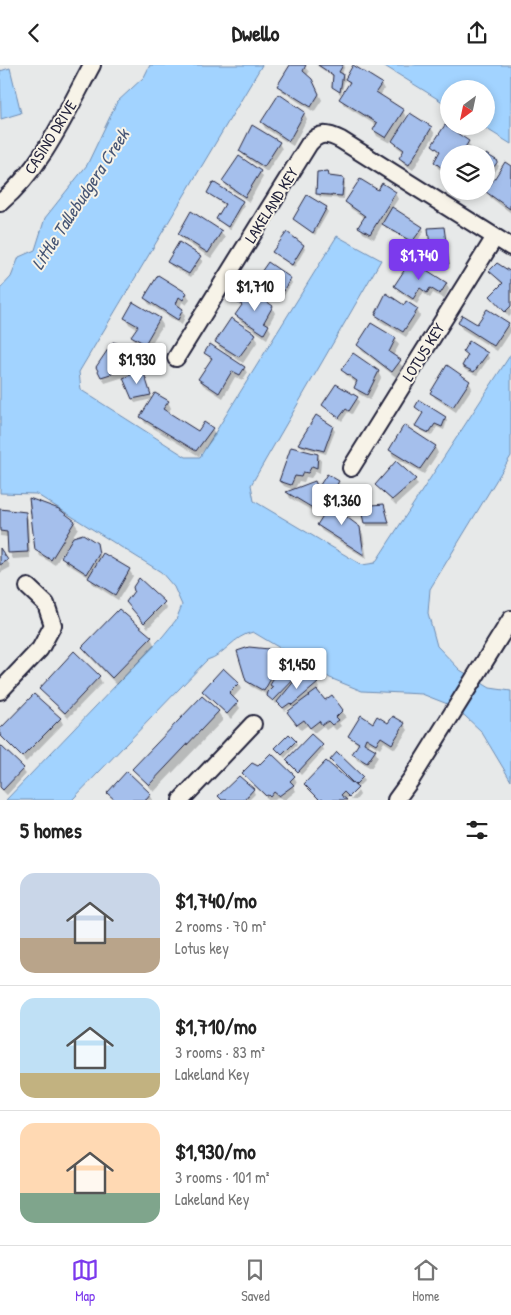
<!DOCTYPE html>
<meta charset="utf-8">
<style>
:root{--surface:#fff;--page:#f2f2f2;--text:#222;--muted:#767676;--line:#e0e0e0;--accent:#7c3aed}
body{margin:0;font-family:"Patrick Hand",sans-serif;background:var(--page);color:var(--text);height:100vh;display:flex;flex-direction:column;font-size:19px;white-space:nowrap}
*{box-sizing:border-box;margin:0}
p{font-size:16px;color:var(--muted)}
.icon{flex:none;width:28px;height:28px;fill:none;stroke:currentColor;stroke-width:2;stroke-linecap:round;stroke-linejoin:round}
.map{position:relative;height:735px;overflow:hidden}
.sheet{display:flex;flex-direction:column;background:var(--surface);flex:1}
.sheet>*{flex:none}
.needle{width:32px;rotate:213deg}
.fabs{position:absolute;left:440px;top:15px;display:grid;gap:10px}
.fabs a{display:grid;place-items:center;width:55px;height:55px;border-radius:50%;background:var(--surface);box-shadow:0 2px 8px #0003;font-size:25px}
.price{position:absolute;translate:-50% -42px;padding:0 11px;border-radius:5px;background:#fff;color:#222;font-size:16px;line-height:32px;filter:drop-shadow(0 1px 2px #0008)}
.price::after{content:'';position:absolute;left:50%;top:30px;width:15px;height:11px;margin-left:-8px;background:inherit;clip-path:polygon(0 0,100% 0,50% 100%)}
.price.selected{background:var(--accent);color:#fff}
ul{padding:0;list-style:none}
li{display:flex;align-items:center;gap:15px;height:125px;padding:0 20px}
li+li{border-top:1px solid var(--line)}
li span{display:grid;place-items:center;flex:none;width:140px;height:100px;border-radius:15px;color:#555}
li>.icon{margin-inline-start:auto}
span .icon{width:60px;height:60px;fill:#fffc;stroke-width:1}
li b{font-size:21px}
h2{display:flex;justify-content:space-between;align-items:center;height:60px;padding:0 20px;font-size:21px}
header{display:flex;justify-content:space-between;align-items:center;height:65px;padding:0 20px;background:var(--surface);font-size:22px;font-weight:700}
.dock{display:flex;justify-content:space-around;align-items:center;height:70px;border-top:1px solid var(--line);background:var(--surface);font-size:14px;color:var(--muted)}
.dock a{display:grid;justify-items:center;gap:2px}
.dock .selected{color:var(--accent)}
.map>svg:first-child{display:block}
</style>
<header><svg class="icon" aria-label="back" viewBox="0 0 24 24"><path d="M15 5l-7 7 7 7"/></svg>Dwello<svg class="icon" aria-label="share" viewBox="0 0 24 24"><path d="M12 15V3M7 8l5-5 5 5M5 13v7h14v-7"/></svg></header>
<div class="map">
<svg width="511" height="735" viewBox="0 0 511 735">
<rect width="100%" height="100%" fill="#e7e9e9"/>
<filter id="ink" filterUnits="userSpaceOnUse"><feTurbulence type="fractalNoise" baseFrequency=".02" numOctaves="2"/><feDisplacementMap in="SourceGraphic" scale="10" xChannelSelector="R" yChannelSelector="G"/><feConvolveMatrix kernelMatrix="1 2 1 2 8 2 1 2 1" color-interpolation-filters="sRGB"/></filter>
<g filter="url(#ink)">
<path fill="#a2d3ff" stroke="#6f8cb1" d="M150,0H262L79,307L81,325L186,392H200L337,171L381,195L251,420L254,436L362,500L375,498L511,289V391L430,524L428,548L437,581L460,605L490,623L511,626V716L481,666L465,651L445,638L422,629L362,626L330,613L253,567C233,571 225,590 207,595L72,735H6L163,571L176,555L182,540L174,522L161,507L36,429L0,428V224L11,212L19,192L35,185L45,153L87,100L117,37L144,12Z
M383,0H511V79L482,61H486V24H449V41Z
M10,3L21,48L1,54L0,6Z"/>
<path fill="#0003" d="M291,0H303L309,7L307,11L315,21L322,35L314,47L282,26L279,21Z
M316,0H345L342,9L345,14L341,30L334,22V12Z
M346,14L381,19L384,24L380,31L403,46L406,52L400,63L402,64L431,63L435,69L413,105L404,99L400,93L404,87L397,82L392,74L390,78L377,71L374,65L377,61L344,40L341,34L350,20Z
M304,48L307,54L293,81L265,63L262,57Z
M468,77L471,83L467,89H449V110L438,103L435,97L440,88L433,80Z
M279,78L282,84L267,107L244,91L240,86Z
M477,85L484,89H475Z
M486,90L499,101L486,120Z
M506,99L511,103V148L491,133L487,127Z
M260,107L263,112L249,137L227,122L224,116Z
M330,112L343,114L345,118L344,134L320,132L317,128Z
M378,127L395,128L398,134L392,143L422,162L424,166L415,180L386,163L383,158L374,174L363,168L360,162L365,153L350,143L347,137Z
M208,128L242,137L244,141L230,165L217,154L225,141Z
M326,143L328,147L315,170L294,154Z
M443,163L450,203L435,204L433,200Z
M221,167L225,173L211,193L183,175L180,169Z
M179,179L203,196L191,212L171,201L169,197Z
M303,180L305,184L294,203L273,187Z
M490,206L511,209V250L509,252L492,231L503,220Z
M158,212L187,229L190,235L186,240L182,237L180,243L185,251L182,260L149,239L145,233Z
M290,214L292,218L280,237L256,217Z
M446,219L449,224L444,234L433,228L430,233L423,228L417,239L399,227L396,221Z
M240,238L272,242L275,248L268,261L271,266L267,274L240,256L237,250L242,242Z
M405,242L417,245L420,251L406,272L380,256L377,250Z
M126,253L159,254L163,260L148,284L135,277L132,271L137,264L129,259Z
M459,258L477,261L508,259L511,265L497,286L462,264Z
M371,259L395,274L399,280L393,291L403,302L396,312L362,286L358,280Z
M255,270L258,276L243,298L220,283L216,277Z
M138,286L146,305L142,306L152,334L135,338L124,312L105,318L97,302Z
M464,286L487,289L489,293L477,310L465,305L463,301L469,291Z
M206,288L244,302L247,308L243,315L235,312L223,333L203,320L200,314L212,296Z
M343,305L378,307L381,313L370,335L359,329L356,323L357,319L346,310Z
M469,317L472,323L456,347L435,333L432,328Z
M357,333L359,337L352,349L348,347L342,356L324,340Z
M168,337L171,343L168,348L199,368L204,359L212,364L216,370L199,391L145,358L142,352Z
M417,342L445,353L447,356L444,365L437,362L431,371L419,364L417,361L423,349Z
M332,362L335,366L326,389L302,382L300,379Z
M435,382L438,388L424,409L393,391L390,385Z
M317,390L321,396L320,408L316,406L311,413L306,412L304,417L299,416L294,425H318L338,417L342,423L335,435L349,443L352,449L348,455L359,463L363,469L367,494L322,466L318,460L323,452L290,433L287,427L294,425L284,421L280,416Z
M415,415L418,420L396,440L377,421Z
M385,444L390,461H367L365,458Z
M0,445L25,448L28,454L30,493L13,494L10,488L8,472L0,471Z
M74,457L78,463L71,474L83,470L96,479L101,493L129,505L133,511L118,535L93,519L90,513L66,498L63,492L70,480L68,479L55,500L40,491L37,485Z
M0,485L11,502L0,508Z
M127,537L164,538L167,543L148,563Z
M151,573L155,581L117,620L88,590L84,582Z
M279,594L283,601L317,619L319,623L316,626L324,637L332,632L346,652L339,658L341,661L336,665L332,661L326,665L323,661L314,668L308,660L301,665L292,653L295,643L292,641L285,646L278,637L276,639L269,631L250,621L247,615Z
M99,612L102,618L68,653L41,624Z
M238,618L241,624L233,633L240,643L231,654L203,626Z
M202,633L218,647L223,655L154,727L134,704Z
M60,653L63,659L26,697L0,669V666Z
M373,659H404L408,665L395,684L384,677L380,684L370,678L368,682L375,686L378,692L371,703L357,695L354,689L359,681L350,671Z
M295,677L297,680L285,693L276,684Z
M322,681L324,685L301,710L287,695Z
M0,682L26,709L7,730L0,723Z
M331,695L362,713L364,716L358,722L353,714V717Z
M243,708L294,712L297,717L293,721L296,726L285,735L278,732L275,735H269Z
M305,719L355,722L357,725L345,735H319Z
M253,725L255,729L249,735H222L219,731Z
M358,726L360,730L356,735H351Z
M109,728L150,730L153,735H114Z"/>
<path fill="#a5bfec" stroke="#22223b" d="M290,0H306L303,6L312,14L319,29L311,42L277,21Z
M318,0H343L339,7L343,9L340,27L332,22L333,10Z
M353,0L382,18L376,27L404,45L386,73L373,65L377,58L339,34L350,17L345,14Z
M279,29L305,47L289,76L261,57Z
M410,48L432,62L409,100L399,93L404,85L392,76Z
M252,60L280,77L264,102L239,86Z
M445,60L469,76L461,89H449V108L434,97L440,86L432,80Z
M486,89L498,96L486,114Z
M239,91L261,106L245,132L222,116Z
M505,97L511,101L510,144L486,127Z
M328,106L329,111L344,113L342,131L316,129L317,107Z
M360,114L378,125L382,118L396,127L370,169L358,162L365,151L345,137Z
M213,117L243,136L228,162L216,154L225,139L207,128Z
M307,130L327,142L313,168L293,154Z
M392,142L423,162L412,177L382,159Z
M191,146L222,166L208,188L178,169Z
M444,162L449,199L432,201L428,163Z
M287,167L304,180L292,200L272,187Z
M179,177L201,191L189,209L167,197Z
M411,195L447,218L440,229L430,223L427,228L420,223L413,234L394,221Z
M268,197L291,213L278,234L254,217Z
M497,198L511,207V241L505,247L490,231L503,218L489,206Z
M158,210L187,228L183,235L179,232L176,239L183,244L178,255L144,233Z
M253,227L273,241L264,257L269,260L264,269L235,250L242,240L238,238L245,228L251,232Z
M386,228L404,240L406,236L418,244L403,267L375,250Z
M133,237L160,253L145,279L131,271L138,261L124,253Z
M487,244L509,258L494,281L458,258L462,250L477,259Z
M231,253L256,269L239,292L215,277Z
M371,258L396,273L389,287L401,295L392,307L357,280Z
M469,276L488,288L474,307L462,301L468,290L463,286Z
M113,277L139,285L143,299L101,312L96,302Z
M210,279L245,302L240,310L232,306L219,328L198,314L212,293L204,288Z
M353,288L379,306L367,330L354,323L357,316L341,305Z
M447,300L470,316L453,342L430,328Z
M143,305L151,330L132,334L123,313Z
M336,319L358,332L349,346L346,344L339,353L322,340Z
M155,328L169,336L163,344L198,366L204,357L213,363L196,386L140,352Z
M419,335L446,352L442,362L435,359L429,368L415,361L423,348L415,342Z
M316,350L333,361L324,386L298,379Z
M404,360L436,381L420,404L389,385Z
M291,382L318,389L317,403L312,401L308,408L303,407L301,412L295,411L291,420L279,416Z
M396,396L416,414L392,435L375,420Z
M327,409L339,416L321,448L286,427L315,416L318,423Z
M29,433L59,444L75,456L51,495L35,485Z
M334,433L350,442L344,450L360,462L364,490L317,460Z
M384,439L389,458H364L360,441Z
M0,444L26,447L28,487L8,488L7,467L0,466Z
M83,469L97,478L99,489L87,509L61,492L73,472Z
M0,483L8,495L0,500Z
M103,488L130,504L115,530L88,513Z
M139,513L165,537L144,558L126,537L134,526L133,522Z
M119,544L152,572L112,613L82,582Z
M249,582L269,584L280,593L277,598L279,599L264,626L246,616L237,586Z
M74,586L100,611L65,648L39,624Z
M284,597L300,608L273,636L267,631L268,627L273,622L270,620Z
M223,603L239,618L229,628L238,637L227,649L202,626Z
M301,608L318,618L292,640L290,638L283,643L277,637Z
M317,625L325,635L332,630L343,645L336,652L339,655L332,660L328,656L322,660L319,656L310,663L304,655L297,660L287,647Z
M34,629L61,653L22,692L0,670V664Z
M202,631L219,646L149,720L132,704Z
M361,650L373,658L377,651L388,658L393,651L405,658L392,679L381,672L376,679L366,673L364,678L376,685L367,698L352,689L359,678L348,671Z
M289,669L296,676L282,690L275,683Z
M311,669L323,680L298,707L286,695Z
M0,680L24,703L3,725L0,722Z
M337,687L363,712L355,720L330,695Z
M271,688L295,711L290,716L294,720L279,731L274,727L270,732L268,730L266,731L242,708L252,698L258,701Z
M326,696L358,723L349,732L344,727L341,730L347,735H324L322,733L320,735L304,719Z
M127,706L151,729L146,735H115L107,728Z
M239,711L254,724L244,735H222L218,731Z"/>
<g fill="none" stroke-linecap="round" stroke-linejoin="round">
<defs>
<path id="minor" d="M0,138C43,102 66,48 92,0
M176,293L309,79C319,67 327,68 341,75L511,182
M351,403L495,172
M0,626L40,584L53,560L46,539L28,522
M181,735L253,659
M396,735L412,713L511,554"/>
</defs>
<use href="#minor" stroke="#22223b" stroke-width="20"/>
<use href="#minor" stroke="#f7f3e8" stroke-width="16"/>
</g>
</g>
<g text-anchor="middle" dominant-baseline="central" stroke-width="4" stroke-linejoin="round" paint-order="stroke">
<g font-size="16" fill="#22223b" stroke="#f7f3e8">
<text transform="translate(50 72) rotate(-58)">CASINO DRIVE</text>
<text transform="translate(271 140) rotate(-58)">LAKELAND KEY</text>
<text transform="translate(423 287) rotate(-58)">LOTUS KEY</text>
</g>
<g font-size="18" font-style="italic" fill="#485776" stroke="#f7f3e8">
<text transform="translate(80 134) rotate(-57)">Little Tallebudgera Creek</text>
</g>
</g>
</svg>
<div class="fabs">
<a><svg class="needle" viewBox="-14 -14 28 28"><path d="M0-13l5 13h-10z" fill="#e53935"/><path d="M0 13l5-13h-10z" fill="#767676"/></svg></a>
<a><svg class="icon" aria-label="layers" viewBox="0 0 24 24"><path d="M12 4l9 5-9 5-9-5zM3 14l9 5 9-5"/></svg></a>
</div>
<b class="price selected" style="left:419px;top:216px">$1,740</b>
<b class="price" style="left:255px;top:247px">$1,710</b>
<b class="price" style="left:137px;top:320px">$1,930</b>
<b class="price" style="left:342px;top:461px">$1,360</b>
<b class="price" style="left:297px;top:625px">$1,450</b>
</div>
<section class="sheet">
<h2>5 homes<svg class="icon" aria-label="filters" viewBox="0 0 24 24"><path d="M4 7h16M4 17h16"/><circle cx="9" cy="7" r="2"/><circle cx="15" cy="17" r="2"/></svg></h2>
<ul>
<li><span style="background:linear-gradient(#c9d6e8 65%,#b9a48a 0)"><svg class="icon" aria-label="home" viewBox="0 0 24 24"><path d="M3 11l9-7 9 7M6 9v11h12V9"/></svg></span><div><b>$1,740/mo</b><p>2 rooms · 70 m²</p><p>Lotus key</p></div></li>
<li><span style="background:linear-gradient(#bfe0f5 75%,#c2b280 0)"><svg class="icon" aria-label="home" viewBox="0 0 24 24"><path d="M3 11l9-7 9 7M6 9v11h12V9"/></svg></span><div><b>$1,710/mo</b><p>3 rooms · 83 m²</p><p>Lakeland Key</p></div></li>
<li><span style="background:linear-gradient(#ffd9b3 70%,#7fa58c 0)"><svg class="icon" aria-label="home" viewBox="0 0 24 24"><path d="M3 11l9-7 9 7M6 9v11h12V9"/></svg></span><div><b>$1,930/mo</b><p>3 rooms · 101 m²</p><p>Lakeland Key</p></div></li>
</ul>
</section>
<nav class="dock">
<a class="selected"><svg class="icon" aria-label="map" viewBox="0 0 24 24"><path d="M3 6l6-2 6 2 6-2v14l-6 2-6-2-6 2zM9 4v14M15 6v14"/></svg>Map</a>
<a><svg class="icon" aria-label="saved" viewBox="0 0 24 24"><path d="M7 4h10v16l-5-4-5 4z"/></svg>Saved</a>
<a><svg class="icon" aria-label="home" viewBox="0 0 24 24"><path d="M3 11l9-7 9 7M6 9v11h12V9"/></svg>Home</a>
</nav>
